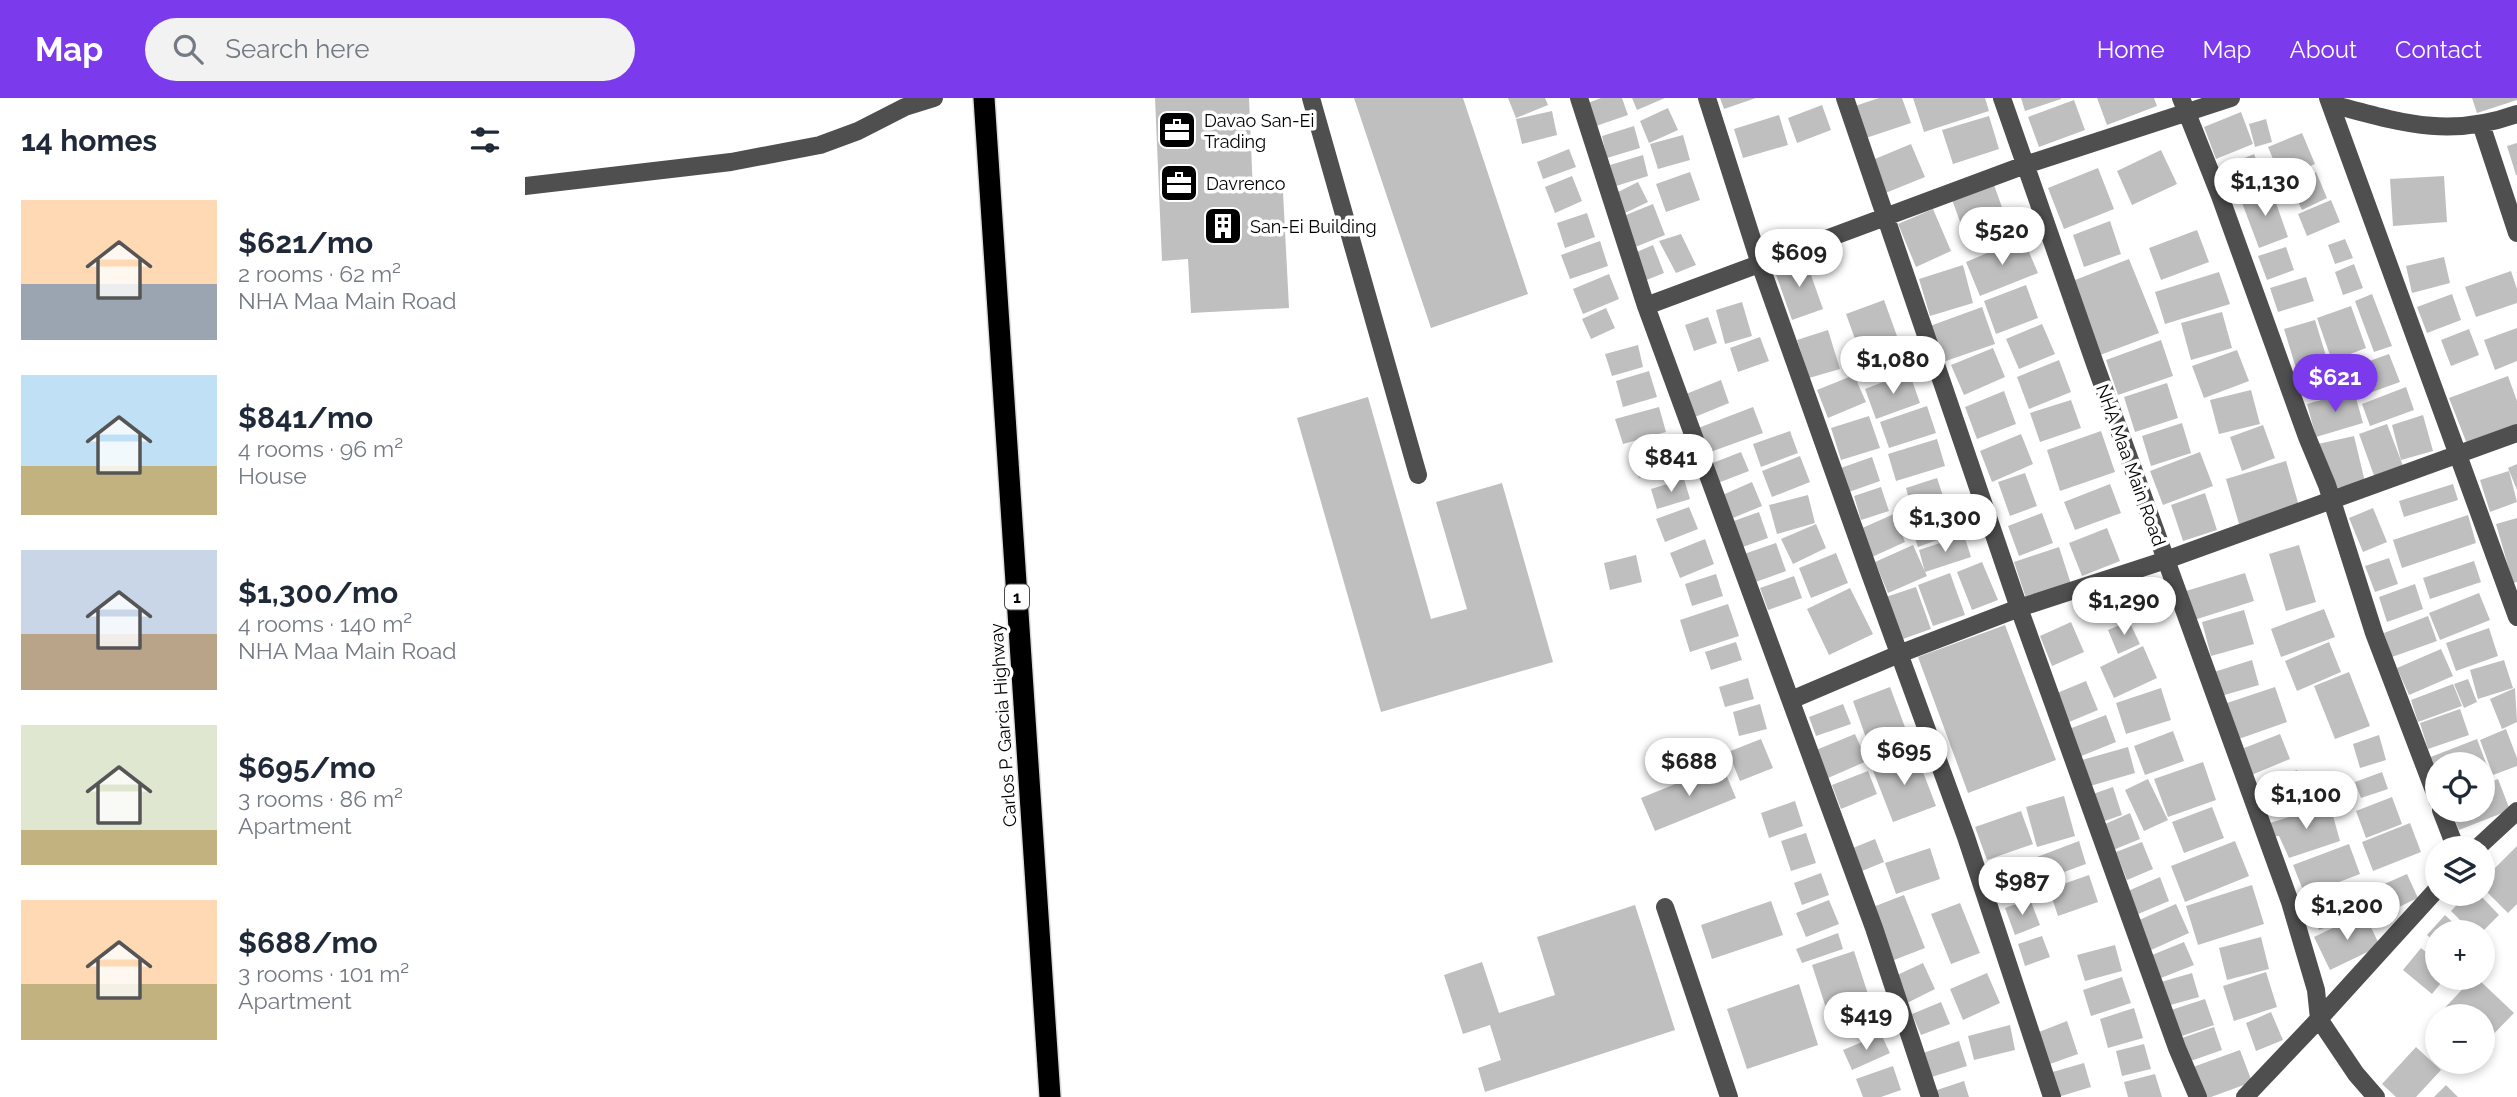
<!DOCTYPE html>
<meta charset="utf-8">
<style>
:root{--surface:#fff;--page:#f2f2f3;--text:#1f2937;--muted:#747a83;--accent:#7c3aed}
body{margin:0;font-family:Raleway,sans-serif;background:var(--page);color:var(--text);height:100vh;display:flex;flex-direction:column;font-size:26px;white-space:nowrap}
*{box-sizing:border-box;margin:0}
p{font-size:23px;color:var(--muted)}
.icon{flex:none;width:38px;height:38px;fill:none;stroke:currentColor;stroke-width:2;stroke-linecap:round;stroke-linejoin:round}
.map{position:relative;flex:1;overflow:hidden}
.panel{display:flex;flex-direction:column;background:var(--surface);width:525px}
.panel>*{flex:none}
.tools{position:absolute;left:1900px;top:654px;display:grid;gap:14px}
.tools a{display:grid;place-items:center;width:70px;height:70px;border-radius:50%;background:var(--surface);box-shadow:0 4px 10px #0003;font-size:35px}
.price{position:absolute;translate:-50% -60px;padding:0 16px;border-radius:24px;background:#fff;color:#222;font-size:23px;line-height:46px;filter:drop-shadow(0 2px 4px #0008)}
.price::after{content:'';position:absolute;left:50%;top:42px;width:21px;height:16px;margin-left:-10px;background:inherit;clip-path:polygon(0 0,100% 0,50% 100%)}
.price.on{background:var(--accent);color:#fff}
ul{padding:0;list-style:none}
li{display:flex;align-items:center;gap:21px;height:175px;padding:0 21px}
li span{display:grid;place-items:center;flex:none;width:196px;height:140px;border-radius:0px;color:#555}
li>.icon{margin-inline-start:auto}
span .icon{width:84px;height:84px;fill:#fffc;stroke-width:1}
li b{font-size:30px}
h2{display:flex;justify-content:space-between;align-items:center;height:84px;padding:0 21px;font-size:30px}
header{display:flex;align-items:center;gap:42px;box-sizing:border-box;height:98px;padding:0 35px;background:var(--accent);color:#fff}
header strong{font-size:33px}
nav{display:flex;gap:38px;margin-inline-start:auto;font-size:24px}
.search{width:490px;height:63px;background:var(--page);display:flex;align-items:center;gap:18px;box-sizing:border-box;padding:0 24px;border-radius:38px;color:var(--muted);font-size:26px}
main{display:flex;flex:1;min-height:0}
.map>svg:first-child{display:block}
</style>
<header>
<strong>Map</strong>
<div class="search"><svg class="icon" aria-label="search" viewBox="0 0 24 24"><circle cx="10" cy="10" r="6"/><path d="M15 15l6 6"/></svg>Search here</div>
<nav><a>Home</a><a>Map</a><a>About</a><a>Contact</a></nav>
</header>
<main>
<section class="panel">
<h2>14 homes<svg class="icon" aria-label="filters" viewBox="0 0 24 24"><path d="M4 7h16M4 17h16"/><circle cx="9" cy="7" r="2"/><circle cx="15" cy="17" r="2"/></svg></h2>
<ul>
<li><span style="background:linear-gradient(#ffd9b3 60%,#9aa5b1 0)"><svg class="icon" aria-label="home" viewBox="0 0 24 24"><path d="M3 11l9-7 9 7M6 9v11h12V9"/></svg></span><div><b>$621/mo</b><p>2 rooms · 62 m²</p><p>NHA Maa Main Road</p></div></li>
<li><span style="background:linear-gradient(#bfe0f5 65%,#c2b280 0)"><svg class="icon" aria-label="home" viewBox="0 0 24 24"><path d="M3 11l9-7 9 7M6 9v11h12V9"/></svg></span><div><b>$841/mo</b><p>4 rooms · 96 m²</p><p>House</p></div></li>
<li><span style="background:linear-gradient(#c9d6e8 60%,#b9a48a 0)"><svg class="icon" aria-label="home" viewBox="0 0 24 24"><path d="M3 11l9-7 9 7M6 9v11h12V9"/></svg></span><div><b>$1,300/mo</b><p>4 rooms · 140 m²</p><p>NHA Maa Main Road</p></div></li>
<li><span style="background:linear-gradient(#dfe7d0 75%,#c2b280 0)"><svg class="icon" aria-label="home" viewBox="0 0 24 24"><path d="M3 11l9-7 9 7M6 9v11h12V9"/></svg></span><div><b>$695/mo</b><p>3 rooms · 86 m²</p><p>Apartment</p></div></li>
<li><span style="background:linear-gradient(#ffd9b3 60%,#c2b280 0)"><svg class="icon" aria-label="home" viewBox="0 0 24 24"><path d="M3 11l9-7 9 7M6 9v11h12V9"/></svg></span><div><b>$688/mo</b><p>3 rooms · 101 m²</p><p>Apartment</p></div></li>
</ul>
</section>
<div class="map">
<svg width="1992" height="999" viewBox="0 0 1992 999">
<rect width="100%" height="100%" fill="#fff"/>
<path fill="#bfbfbf" d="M630,0H724L728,95L758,94L764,210L666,215L663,161L637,163Z
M829,0H938L1003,196L906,230Z
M983,0H1020L1023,7L991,20Z
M1076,0H1097L1103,17L1071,28L1063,5Z
M1107,0H1140L1112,12Z
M1195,0H1231L1199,11Z
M1354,0H1377L1386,25L1341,40L1330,8Z
M1388,0H1460L1464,13L1399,34Z
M1496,0H1536V1L1500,13Z
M1572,0H1629L1632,8L1582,27Z
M1947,0H1992V2L1952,15Z
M1549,2L1560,32L1514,49L1503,19Z
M1297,7L1306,32L1272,45L1263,20Z
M1143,10L1153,32L1124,45L1115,23Z
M1027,13L1032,37L997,46L991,21Z
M1716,14L1728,46L1691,61L1679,29Z
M1254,17L1263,47L1218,60L1209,31Z
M1464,18L1474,51L1428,66L1417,32Z
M1741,21L1747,44L1730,49L1724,26Z
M1109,28L1115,50L1082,60L1077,38Z
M1777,35L1790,66L1756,80L1743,49Z
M1158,37L1165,62L1133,71L1125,46Z
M1992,45V77H1991L1982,48Z
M1386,46L1400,79L1358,96L1345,63Z
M1044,51L1051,69L1018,81L1012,64Z
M1636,52L1652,86L1607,107L1592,73Z
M1729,56L1739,81L1710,93L1700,68Z
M1118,57L1123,78L1091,88L1085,67Z
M1573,70L1589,111L1539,131L1523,90Z
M1165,74L1175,102L1141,114L1131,86Z
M1791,74L1802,100L1777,112L1765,86Z
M1047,78L1057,103L1030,115L1020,89Z
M1919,78L1922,124L1868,128L1865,81Z
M1113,84L1123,104L1100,115L1091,95Z
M1468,84L1485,132L1444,148L1426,99Z
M1746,91L1763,139L1734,150L1716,102Z
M1806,102L1815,124L1782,138L1773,116Z
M1128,106L1140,137L1108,150L1096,119Z
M1408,111L1426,153L1391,169L1373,126Z
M1062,115L1070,139L1040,150L1032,125Z
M1585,123L1596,156L1559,169L1548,137Z
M1672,132L1684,164L1636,182L1624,150Z
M1156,136L1171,167L1151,175L1134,143Z
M1498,140L1513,175L1455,198L1441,164Z
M1820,141L1828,160L1810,166L1803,147Z
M1075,143L1083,168L1045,181L1036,157Z
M1128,147L1139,175L1119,183L1107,156Z
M1761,149L1769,172L1742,182L1733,158Z
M1919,159L1925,185L1887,195L1881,168Z
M1280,160L1298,211L1267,222L1249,171Z
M1604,161L1634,235L1575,257L1550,182Z
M1829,166L1838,190L1818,197L1810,174Z
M1438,167L1448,205L1405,218L1394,181Z
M1986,173L1992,191V205L1951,219L1940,189Z
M1694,174L1705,206L1640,226L1630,194Z
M1084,176L1094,201L1058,216L1048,191Z
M1781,179L1789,203L1753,214L1745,190Z
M1501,187L1513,220L1471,236L1459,203Z
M1847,196L1867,248L1849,254L1830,203Z
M1927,196L1936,222L1902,235L1892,209Z
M1359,202L1372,238L1334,252L1321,216Z
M1217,204L1227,238L1200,246L1191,212Z
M1826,208L1841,250L1807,263L1792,220Z
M1457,209L1470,246L1418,264L1405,228Z
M1081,210L1090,230L1066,241L1057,221Z
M1697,214L1707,250L1666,262L1656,225Z
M1183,219L1192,245L1169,253L1160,227Z
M1790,222L1805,271L1774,280L1759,231Z
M1517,226L1530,256L1494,271L1481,241Z
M1992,230V263L1970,272L1959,242Z
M1944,231L1954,257L1926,268L1916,242Z
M1303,232L1315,271L1284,280L1272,242Z
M1235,239L1244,263L1213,274L1205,250Z
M1636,242L1648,278L1593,297L1581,262Z
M1113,247L1118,269L1087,278L1080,256Z
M1376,248L1383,269L1344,283L1337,262Z
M1468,250L1480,279L1439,297L1426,267Z
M1712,252L1724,283L1679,300L1667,268Z
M1864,256L1875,284L1836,298L1825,270Z
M1534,262L1546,294L1504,311L1492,279Z
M1124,273L1132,299L1098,309L1091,283Z
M1384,274L1395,305L1351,321L1340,291Z
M1329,277L1341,304L1303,320L1292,292Z
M1983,278L1992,303V327L1942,346L1924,300Z
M1196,282L1204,305L1170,319L1161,296Z
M1642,285L1653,320L1610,334L1599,299Z
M1881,289L1889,312L1845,328L1837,306Z
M1726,292L1735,326L1694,336L1685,302Z
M1479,293L1491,326L1452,341L1440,309Z
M1829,293L1838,325L1791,339L1782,306Z
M843,299L906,521L942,511L911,404L977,385L1028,564L856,614L772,320Z
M1546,302L1556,330L1515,344L1505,315Z
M1402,308L1411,335L1364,350L1355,324Z
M1134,309L1141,334L1098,346L1090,321Z
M1228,309L1238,335L1177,357L1168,332Z
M1898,317L1908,353L1876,362L1867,327Z
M1344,318L1355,350L1316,362L1306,330Z
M1657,325L1666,355L1626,368L1617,338Z
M1862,326L1880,373L1851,383L1834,336Z
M1738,327L1750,360L1717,373L1705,339Z
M1265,333L1273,355L1236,369L1228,346Z
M1576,333L1590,374L1535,393L1522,352Z
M1496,336L1508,366L1467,384L1455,353Z
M1147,338L1156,363L1114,380L1104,354Z
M1829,338L1840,384L1804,392L1793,346Z
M1412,341L1420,368L1371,383L1363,356Z
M1216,354L1224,373L1193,385L1185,366Z
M1675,354L1688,388L1638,407L1625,373Z
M1275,358L1285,384L1247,399L1237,373Z
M1347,359L1355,383L1321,395L1313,371Z
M1761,363L1774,408L1714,426L1701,381Z
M1992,366V392L1983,370Z
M1984,373L1992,404L1965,414L1955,382Z
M1500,375L1512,408L1485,418L1473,384Z
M1412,380L1419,401L1387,412L1381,390Z
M1159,381L1165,401L1132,411L1126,391Z
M1227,384L1237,408L1203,422L1193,399Z
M1585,386L1596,415L1550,432L1539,404Z
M1928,386L1933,402L1879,419L1874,403Z
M1356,389L1364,413L1336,422L1329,398Z
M1680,395L1692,432L1658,443L1646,407Z
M1283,397L1290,425L1252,436L1244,407Z
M1423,405L1434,434L1393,449L1383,421Z
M1164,409L1173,431L1140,444L1131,421Z
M1848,410L1862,444L1838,454L1824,420Z
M1234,414L1243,440L1212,451L1203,425Z
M1517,415L1528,445L1494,458L1483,428Z
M1369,416L1380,444L1347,459L1335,431Z
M1943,417L1951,445L1877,470L1868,442Z
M1992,420V484L1988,485L1971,426Z
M1291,426L1301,450L1268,466L1256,441Z
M1582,430L1595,463L1557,478L1544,445Z
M1439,437L1446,459L1400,474L1394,452Z
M1180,441L1189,466L1155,480L1145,455Z
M1251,445L1261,473L1225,486L1216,457Z
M1388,447L1402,478L1363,495L1350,464Z
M1774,447L1791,504L1761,513L1744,456Z
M1534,449L1546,486L1501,500L1489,464Z
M1311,455L1323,485L1286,500L1274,470Z
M1111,457L1117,484L1085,492L1079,465Z
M1864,460L1873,486L1850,494L1840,468Z
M1949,463L1956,484L1905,501L1898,480Z
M1457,464L1473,502L1447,512L1432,474Z
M1425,475L1440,517L1408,528L1393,487Z
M1720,475L1729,503L1669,522L1661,493Z
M1191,476L1198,498L1167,508L1160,486Z
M1269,478L1277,500L1243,512L1235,490Z
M1890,486L1898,511L1862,524L1854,499Z
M1391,489L1406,531L1375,542L1361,499Z
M1325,490L1348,536L1304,557L1282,511Z
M1954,495L1965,522L1915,542L1904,515Z
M1203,506L1214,538L1165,554L1155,522Z
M1799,511L1810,539L1756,559L1746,531Z
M1719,512L1729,546L1686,558L1677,524Z
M1903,518L1912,543L1867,559L1859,535Z
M1604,523L1615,546L1593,556L1583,532Z
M1546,524L1559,554L1527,568L1515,538Z
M1480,527L1531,662L1443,695L1393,559Z
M1964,530L1973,558L1931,573L1921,545Z
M1211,544L1217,562L1186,572L1180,554Z
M1804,544L1816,574L1772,593L1760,563Z
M1618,548L1632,580L1589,600L1575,569Z
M1916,551L1928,578L1884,597L1872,570Z
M1727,562L1734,587L1696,598L1689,574Z
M1979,562L1988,590L1953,601L1945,572Z
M1824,574L1845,628L1810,641L1789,588Z
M1223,580L1229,601L1200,609L1194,589Z
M1943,581L1952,604L1939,610L1929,586Z
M1561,583L1573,612L1544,624L1532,595Z
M1928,586L1937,608L1893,624L1886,602Z
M1365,589L1384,640L1346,654L1328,603Z
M1750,589L1762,624L1708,643L1696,607Z
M1636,590L1646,622L1601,636L1591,605Z
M1990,590L1992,624L1977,631L1965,601Z
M1235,606L1242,631L1214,638L1208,614Z
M1318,606L1326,626L1291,638L1284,619Z
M1935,611L1944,637L1903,651L1895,625Z
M1581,617L1591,644L1554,659L1544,631Z
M1981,631L1992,660V668L1968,677L1955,642Z
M1648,633L1659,663L1620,677L1609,648Z
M1330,636L1342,663L1303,680L1291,652Z
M1755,636L1765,661L1724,678L1714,652Z
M1854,637L1861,662L1835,670L1828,646Z
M1236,641L1248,670L1215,683L1203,654Z
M1952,641L1964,673L1958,675V667H1913V685L1903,660Z
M1603,649L1610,675L1565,688L1557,662Z
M1390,653L1411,708L1368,724L1347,670Z
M1678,664L1691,702L1643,719L1629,681Z
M1197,667L1211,700L1130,733L1116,700Z
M1772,672L1783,702L1744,717L1733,687Z
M1343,673L1352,696L1316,711L1307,687Z
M1857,674L1863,691L1836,700L1830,684Z
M1623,681L1643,722L1619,733L1600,692Z
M1973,681L1985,712L1934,732L1926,712H1958V687Z
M1588,689L1597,717L1574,725L1565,697Z
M1539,698L1550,738L1512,749L1501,709Z
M1867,699L1877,726L1841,740L1831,713Z
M1270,703L1278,728L1244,740L1236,715Z
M1805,707L1815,743L1764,760L1754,738L1744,739L1741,726Z
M1687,709L1699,740L1659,755L1647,724Z
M1496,713L1508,746L1462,762L1450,729Z
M1605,715L1615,741L1588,752L1578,727Z
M1885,725L1896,754L1848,773L1837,744Z
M1281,735L1291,765L1266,773L1256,743Z
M1350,741L1359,764L1332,775L1323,752Z
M1554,743L1561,766L1520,781L1512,759Z
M1710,743L1724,778L1660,804L1646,768Z
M1617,744L1628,771L1602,782L1591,754Z
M1824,746L1835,776L1780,797L1768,767Z
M1992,748V806L1983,815L1958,790V782Z
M1405,750L1415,781L1371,796L1360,765Z
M1501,759L1512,789L1469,804L1458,775Z
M1296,775L1304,797L1277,807L1269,785Z
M1882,776L1893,800L1859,816L1848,791Z
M1564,777L1573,804L1533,818L1524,791Z
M1635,779L1644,803L1613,816L1603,793Z
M1822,784L1835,816L1794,832L1781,800Z
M1727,787L1739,826L1673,847L1661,808Z
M1942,796H1954L1974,817L1956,835H1948L1926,813Z
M1379,797L1400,850L1369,862L1348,809Z
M1505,801L1515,827L1490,837L1480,810Z
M1304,802L1314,826L1281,839L1271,815Z
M1246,803L1258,837L1187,861L1176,827Z
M1435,805L1455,855L1426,866L1406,816Z
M1651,806L1664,835L1626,852L1614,822Z
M1110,807L1150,932L960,994L953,970L976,962L965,927L938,936L919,877L957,864L974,915L1030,897L1012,839Z
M1839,815L1855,848L1805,872L1789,839Z
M1920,817L1939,835H1913V846L1902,837Z
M1313,835L1318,851L1277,865L1271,851Z
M1517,838L1525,859L1500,868L1493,846Z
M1736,839L1744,871L1702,882L1694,850Z
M1659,844L1669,867L1636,880L1627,857Z
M1590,847L1597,873L1560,883L1552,857Z
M1896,850L1913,864V880H1920L1907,896L1878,872Z
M1329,853L1343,896L1301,910L1287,867Z
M1398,865L1410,891L1382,905L1370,878Z
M1741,874L1752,909L1709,923L1698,888Z
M1462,875L1475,905L1438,922L1425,891Z
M1667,875L1674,899L1642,908L1636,884Z
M1597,879L1606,905L1566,918L1558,892Z
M1948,880H1952L1989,915L1958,947V919H1915L1913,917Z
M1274,886L1293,947L1222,971L1202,911Z
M1680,901L1689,927L1651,940L1643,913Z
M1416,904L1425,926L1396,937L1387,916Z
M1343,906L1349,923L1320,934L1315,917Z
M1609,910L1618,940L1583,950L1575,921Z
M1746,914L1758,942L1731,953L1721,925Z
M1542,923L1553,956L1525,966L1514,934Z
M1485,927L1490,952L1449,962L1443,938Z
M1689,929L1697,952L1663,964L1654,941Z
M1356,936L1365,955L1327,972L1318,952Z
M1434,943L1442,968L1400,981L1392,957Z
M1619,946L1626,971L1597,978L1591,953Z
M1891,949L1916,972L1891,999H1871L1857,986Z
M1715,952L1727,984L1686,999H1679L1668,969Z
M1559,965L1566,989L1533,999L1524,975Z
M1368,968L1376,992L1356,999H1338L1331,981Z
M1630,976L1637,999H1603L1599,984Z
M1439,983L1444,999H1411L1409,993Z
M1921,987L1933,999H1909Z"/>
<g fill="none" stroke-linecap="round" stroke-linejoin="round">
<defs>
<path id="highway" d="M459,0L525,999"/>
</defs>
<use href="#highway" stroke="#dbdbdb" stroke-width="24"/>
<path stroke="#4f4f4f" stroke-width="18" d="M786,0L893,377
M1054,0L1121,208L1349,830L1405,999
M1182,0L1235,166L1344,473L1441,739L1527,999
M1320,0L1494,510L1652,950L1673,999
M1477,0L1570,266L1765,804L1791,892L1794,921L1831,976L1851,999
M1656,0L1695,98L1782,339L1802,387L1849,535L1913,703
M1803,0L1992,519
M1806,6C1874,24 1923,41 1992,16
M1956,26L1992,135
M0,88L206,64L295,47L333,33L380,9L409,0
M1121,208L1500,67L1706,0
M1266,602L1374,556L1494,510L1641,462L1992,335
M1916,712L1931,751
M1951,751L1992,713
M1140,809L1204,999
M1720,999L1794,921L1913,790"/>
<use href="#highway" stroke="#000" stroke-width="21"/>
</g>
<defs>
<symbol id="office-square" viewBox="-11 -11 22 22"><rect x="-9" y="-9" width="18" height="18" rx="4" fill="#000" stroke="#fff"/><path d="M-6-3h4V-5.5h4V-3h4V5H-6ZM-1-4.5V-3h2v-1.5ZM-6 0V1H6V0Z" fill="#fff"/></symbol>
<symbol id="building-square" viewBox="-11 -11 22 22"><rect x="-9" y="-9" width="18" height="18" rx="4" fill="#000" stroke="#fff"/><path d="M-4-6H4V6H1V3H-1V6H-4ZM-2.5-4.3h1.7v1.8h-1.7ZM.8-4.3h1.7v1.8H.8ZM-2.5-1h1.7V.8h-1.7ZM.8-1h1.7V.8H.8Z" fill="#fff"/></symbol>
</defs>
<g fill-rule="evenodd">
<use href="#office-square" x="630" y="10" width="44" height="44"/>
<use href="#office-square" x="632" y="63" width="44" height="44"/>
<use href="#building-square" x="676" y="106" width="44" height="44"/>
</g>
<g text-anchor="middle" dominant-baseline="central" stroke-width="7" stroke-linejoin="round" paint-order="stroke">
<rect fill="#fff" stroke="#4c4c4c" stroke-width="2" x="480" y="486.5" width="24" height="25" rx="5"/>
<g font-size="16" font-weight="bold" fill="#000">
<text x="492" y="499">1</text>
</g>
<g font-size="18" fill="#000" stroke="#fff" text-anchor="start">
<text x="679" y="22">Davao San-Ei<tspan x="679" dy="21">Trading</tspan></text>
<text x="681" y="85">Davrenco</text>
<text x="725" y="128">San-Ei Building</text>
</g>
<g font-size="18" fill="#000" stroke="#fff">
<text transform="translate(1606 367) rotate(70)">NHA Maa Main Road</text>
<text transform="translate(478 627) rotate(-94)">Carlos P. Garcia Highway</text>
</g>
</g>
</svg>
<div class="tools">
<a><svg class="icon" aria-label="locate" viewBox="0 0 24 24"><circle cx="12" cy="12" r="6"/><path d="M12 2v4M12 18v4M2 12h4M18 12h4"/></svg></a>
<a><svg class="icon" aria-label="layers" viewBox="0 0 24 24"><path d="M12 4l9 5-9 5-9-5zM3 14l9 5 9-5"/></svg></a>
<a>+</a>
<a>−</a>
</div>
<b class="price" style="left:1740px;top:120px">$1,130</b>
<b class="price" style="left:1477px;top:169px">$520</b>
<b class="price" style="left:1274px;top:191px">$609</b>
<b class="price" style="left:1368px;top:298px">$1,080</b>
<b class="price on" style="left:1810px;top:316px">$621</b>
<b class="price" style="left:1146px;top:396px">$841</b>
<b class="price" style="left:1420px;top:456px">$1,300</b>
<b class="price" style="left:1599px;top:539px">$1,290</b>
<b class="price" style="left:1379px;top:689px">$695</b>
<b class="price" style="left:1164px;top:700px">$688</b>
<b class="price" style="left:1781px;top:733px">$1,100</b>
<b class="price" style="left:1497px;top:819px">$987</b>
<b class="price" style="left:1822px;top:844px">$1,200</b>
<b class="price" style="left:1341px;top:954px">$419</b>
</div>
</main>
